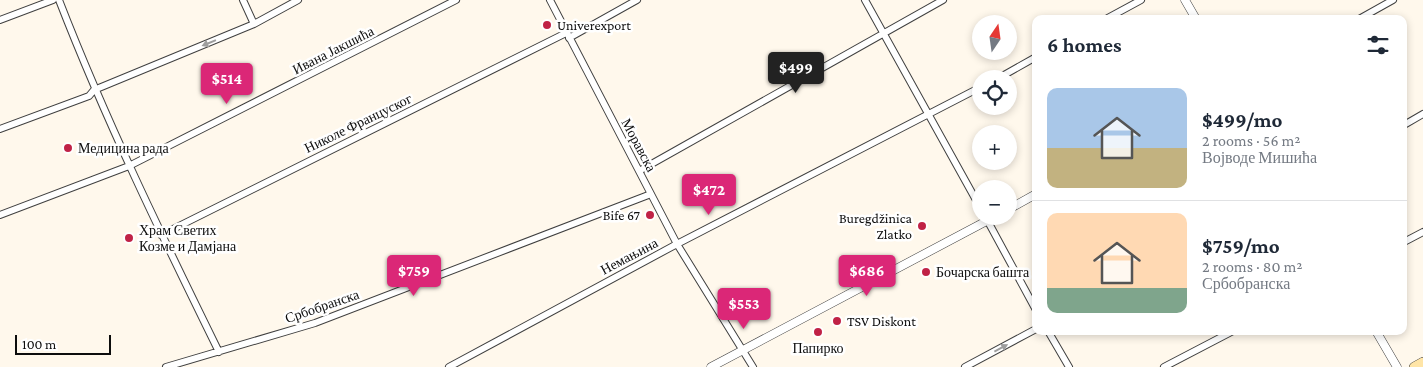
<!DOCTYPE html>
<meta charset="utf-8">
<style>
:root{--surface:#fff;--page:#f6f6f7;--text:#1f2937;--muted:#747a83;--line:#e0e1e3;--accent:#db2777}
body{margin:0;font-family:"Crimson Pro",serif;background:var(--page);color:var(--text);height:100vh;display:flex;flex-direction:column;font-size:19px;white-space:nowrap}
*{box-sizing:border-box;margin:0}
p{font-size:16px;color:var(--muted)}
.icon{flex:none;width:28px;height:28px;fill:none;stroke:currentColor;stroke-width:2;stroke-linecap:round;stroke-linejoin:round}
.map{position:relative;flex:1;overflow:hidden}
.panel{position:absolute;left:1032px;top:15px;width:375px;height:320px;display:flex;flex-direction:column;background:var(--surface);border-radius:10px;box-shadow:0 2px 8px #0003}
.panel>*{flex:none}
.needle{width:32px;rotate:13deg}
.fabs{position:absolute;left:972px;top:15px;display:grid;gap:10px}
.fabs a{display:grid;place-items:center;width:45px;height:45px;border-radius:50%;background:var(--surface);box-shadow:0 2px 8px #0003;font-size:25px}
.scale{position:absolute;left:15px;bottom:12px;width:96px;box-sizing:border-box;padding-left:5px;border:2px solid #0d0d0d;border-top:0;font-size:14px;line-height:18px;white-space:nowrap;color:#0d0d0d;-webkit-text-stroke:4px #fff;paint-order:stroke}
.price{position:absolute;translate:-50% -42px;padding:0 11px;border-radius:5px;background:var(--accent);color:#fff;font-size:16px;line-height:32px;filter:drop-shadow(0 1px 2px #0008)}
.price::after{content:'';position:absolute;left:50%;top:30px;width:15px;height:11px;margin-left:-8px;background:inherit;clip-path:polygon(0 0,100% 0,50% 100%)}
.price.active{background:#222;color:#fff}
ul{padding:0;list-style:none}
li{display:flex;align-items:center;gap:15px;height:125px;padding:0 15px}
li+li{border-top:1px solid var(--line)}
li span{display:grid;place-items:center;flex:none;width:140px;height:100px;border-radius:10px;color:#555}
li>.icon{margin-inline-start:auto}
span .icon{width:60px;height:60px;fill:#fffc;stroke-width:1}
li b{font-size:21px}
h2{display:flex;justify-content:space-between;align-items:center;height:60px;padding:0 15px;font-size:21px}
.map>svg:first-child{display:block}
</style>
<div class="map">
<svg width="1423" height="367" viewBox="0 0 1423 367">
<rect width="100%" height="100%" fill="#fff8ec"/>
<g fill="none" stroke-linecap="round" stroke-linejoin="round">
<defs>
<path id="minor" d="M59,0C106,121 162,236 219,352
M243,0L254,24
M550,0L677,244L753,367
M865,0L981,209
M1106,19L1141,0
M1359,19L1393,0
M0,20L53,0
M569,38L637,0
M997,79L1036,57
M1404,125L1423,114
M0,129L89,96L94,90L254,24L298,0
M639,171L943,0
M0,215L129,166L456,0
M985,216L1036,310
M161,235L566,33
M1404,242L1423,232
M1048,331L1069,367
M166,367L315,323L651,194
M449,367L677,244L981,87
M965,367L1036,329
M1164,367L1233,331"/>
<path id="tertiary" d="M1185,0L1196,19
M1009,209L1036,194
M1376,331L1397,367
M711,367L996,216"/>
<path id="secondary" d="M1414,367L1423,362"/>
</defs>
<use href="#minor" stroke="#404040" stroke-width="8"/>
<use href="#tertiary" stroke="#404040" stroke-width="9"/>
<use href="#secondary" stroke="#2f2f2f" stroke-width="10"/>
<use href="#minor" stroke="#fff" stroke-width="6"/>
<use href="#tertiary" stroke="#fff" stroke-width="8"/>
<use href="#secondary" stroke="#ffe5a7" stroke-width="9"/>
</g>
<defs><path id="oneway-solid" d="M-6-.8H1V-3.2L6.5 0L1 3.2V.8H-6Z" transform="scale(1.25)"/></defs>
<g fill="#9e9e9e">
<use href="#oneway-solid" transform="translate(209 43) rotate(158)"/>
<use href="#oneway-solid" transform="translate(1001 348) rotate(-28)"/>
</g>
<g fill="#c02246" stroke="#fff" stroke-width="2">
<circle cx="547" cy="25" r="5"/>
<circle cx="68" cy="148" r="5"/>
<circle cx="650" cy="215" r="5"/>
<circle cx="922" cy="226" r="5"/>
<circle cx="129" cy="238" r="5"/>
<circle cx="926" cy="272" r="5"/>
<circle cx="837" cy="321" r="5"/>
<circle cx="818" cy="332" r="5"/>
</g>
<g text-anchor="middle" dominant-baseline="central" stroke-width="5" stroke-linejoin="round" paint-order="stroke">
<g font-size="14" fill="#0d0d0d" stroke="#fff" text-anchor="start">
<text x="557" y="25">Univerexport</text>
<text x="78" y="148">Медицина рада</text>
<text x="640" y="215" text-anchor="end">Bife 67</text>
<text x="912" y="218" text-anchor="end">Buregdžinica<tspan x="912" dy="16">Zlatko</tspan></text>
<text x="139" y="230">Храм Светих<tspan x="139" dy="16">Козме и Дамјана</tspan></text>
<text x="936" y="272">Бочарска башта</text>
<text x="847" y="321">TSV Diskont</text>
<text x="818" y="348" text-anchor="middle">Папирко</text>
</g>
<g font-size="14" fill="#0d0d0d" stroke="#fff">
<text transform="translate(333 50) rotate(-27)">Ивана Јакшића</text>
<text transform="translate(358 123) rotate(-26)">Николе Француског</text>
<text transform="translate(639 145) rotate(62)">Моравска</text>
<text transform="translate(629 256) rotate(-28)">Немањина</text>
<text transform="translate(322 306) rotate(-19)">Србобранска</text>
</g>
</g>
</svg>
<div class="fabs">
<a><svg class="needle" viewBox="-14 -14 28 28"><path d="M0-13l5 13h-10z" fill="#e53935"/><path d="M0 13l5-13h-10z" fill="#747a83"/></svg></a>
<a><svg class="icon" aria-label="locate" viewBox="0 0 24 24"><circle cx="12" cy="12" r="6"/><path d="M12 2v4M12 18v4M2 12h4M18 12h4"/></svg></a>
<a>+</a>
<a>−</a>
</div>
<div class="scale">100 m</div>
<b class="price active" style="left:796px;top:94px">$499</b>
<b class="price" style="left:227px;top:105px">$514</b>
<b class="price" style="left:709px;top:216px">$472</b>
<b class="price" style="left:414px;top:297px">$759</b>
<b class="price" style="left:867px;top:297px">$686</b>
<b class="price" style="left:744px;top:330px">$553</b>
<section class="panel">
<h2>6 homes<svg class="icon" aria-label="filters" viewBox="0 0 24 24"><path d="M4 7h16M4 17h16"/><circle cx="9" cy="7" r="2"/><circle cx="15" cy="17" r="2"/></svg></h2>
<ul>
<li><span style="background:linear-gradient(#a9c7e8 60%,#c2b280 0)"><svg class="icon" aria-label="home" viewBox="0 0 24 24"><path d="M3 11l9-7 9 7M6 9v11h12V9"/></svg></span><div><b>$499/mo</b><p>2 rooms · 56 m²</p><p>Војводе Мишића</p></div></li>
<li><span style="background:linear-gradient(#ffd9b3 75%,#7fa58c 0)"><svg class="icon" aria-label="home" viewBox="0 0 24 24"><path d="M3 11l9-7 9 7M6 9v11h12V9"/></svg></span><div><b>$759/mo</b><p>2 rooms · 80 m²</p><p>Србобранска</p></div></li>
</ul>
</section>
</div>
